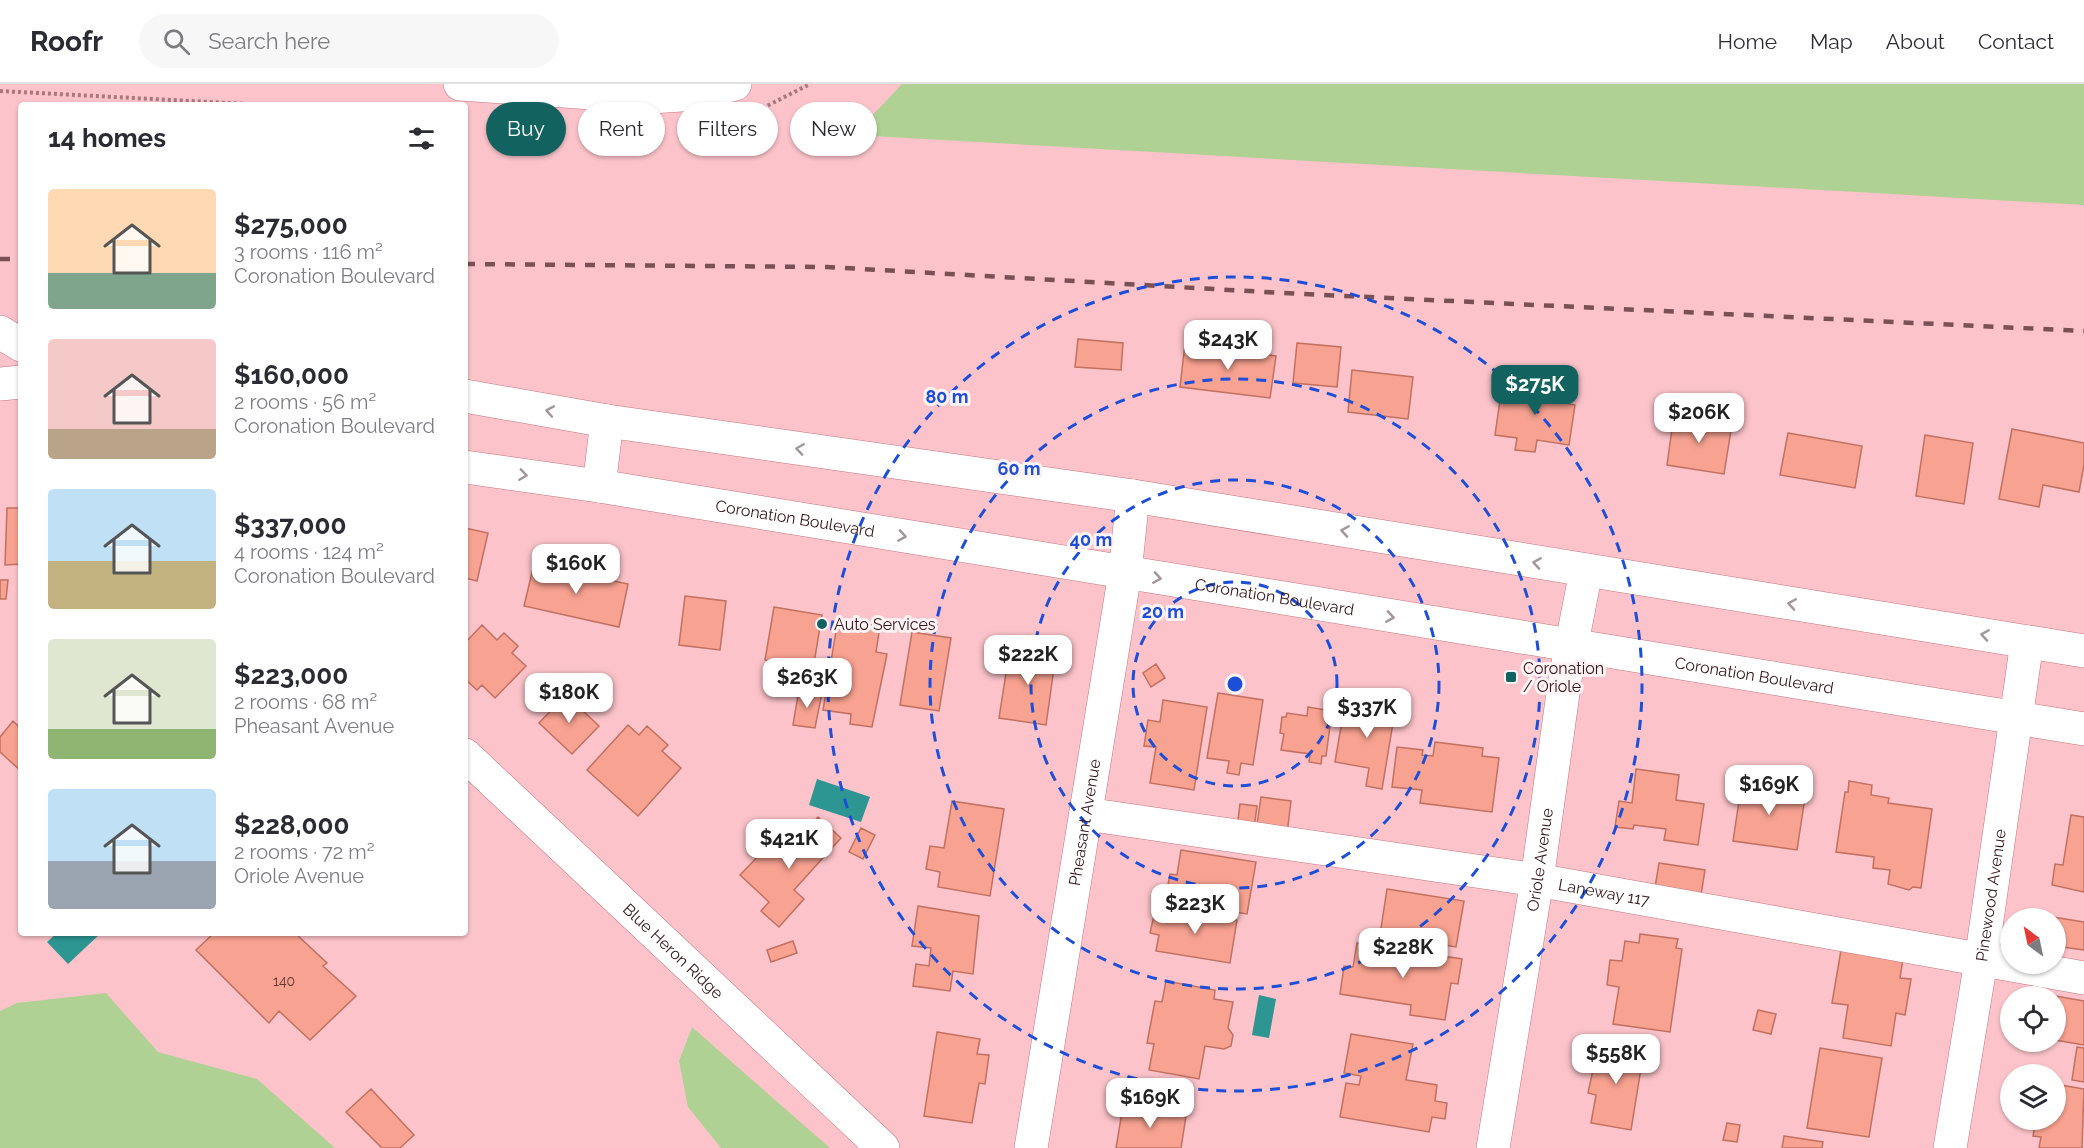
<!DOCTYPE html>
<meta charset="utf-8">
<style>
:root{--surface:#fff;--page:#f7f7f7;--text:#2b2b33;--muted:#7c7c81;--line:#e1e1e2;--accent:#12625f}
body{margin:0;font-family:Raleway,sans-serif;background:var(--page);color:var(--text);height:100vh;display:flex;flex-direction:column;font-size:22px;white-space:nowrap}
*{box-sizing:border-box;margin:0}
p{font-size:20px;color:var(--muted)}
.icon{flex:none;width:33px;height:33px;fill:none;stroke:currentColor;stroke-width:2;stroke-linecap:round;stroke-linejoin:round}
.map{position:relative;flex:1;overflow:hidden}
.sheet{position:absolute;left:18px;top:18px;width:450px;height:834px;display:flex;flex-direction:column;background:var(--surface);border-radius:6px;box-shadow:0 2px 4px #0004}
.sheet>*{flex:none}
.guide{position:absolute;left:486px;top:18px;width:570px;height:54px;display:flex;gap:12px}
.needle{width:39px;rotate:327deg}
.controls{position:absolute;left:2000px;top:824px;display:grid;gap:12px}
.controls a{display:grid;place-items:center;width:66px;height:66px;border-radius:50%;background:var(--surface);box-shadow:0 2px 4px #0004;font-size:30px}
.price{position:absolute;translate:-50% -51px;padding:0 14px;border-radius:12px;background:#fff;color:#222;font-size:20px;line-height:39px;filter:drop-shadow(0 2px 3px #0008)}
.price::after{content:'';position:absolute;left:50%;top:36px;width:18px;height:14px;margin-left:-9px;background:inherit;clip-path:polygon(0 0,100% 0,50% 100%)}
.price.on{background:var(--accent);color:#fff}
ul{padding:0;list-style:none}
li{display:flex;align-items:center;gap:18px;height:150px;padding:0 30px}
li span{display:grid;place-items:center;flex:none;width:168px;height:120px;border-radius:6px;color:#555}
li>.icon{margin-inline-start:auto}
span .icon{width:72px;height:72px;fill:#fffc;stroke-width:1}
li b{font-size:26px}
h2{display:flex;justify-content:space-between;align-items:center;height:72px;padding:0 30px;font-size:26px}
.pill{padding:0 21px;border-radius:27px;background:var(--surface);box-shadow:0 2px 4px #0004;font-size:21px;line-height:54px}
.pill.on{background:var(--accent);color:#fff}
header{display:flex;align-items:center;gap:36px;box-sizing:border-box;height:84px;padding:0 30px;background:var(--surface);border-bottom:2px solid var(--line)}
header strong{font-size:28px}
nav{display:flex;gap:33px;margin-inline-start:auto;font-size:21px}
.search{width:420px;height:54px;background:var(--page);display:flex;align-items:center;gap:15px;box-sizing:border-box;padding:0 21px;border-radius:33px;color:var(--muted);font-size:22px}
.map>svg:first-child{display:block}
</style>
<header>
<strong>Roofr</strong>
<div class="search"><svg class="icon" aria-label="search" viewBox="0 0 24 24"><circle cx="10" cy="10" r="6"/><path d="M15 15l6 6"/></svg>Search here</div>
<nav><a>Home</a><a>Map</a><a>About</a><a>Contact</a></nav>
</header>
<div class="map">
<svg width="2084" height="1064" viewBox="0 0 2084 1064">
<rect width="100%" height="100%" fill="#fcc4ca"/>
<path fill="#afd194" d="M902,0H2084V121L854,51Z
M106,909L158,968L257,995L335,1064H0V927L17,919Z
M692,943L830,1064H721L688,1023L679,977Z"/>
<path fill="#2d9592" d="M817,695L870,713L861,738L809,721Z
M57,849H101L68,880L47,858Z
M1259,911L1276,915L1269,954L1252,951Z"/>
<path fill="#f8a291" stroke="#c17061" stroke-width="1.5" d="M1078,255L1123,259L1121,286L1075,283Z
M1297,259L1341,263L1337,303L1293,299Z
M1185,260L1276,272L1270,314L1180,303Z
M1352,286L1413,293L1408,335L1348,328Z
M1519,297L1562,304L1560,318L1575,321L1569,361L1537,356L1535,368L1515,366L1517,354L1495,351L1501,309L1517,311Z
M1674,330L1732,340L1724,390L1667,381Z
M2012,345L2084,359V381L2079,408L2043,401L2039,423L1999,415Z
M1788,349L1862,362L1855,404L1780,391Z
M1925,351L1973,359L1964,420L1916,412Z
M7,424H21V480L5,481Z
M465,444L488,449L477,497L465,494Z
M534,480L628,500L619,543L524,522Z
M0,496H8L6,515H0Z
M685,512L726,517L720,566L679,561Z
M774,523L822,531L813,585L809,584L806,598L788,596L791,581L765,576Z
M838,535L880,542L876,568L887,570L872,643L850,640L851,630L823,626Z
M482,541L497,556L504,549L518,562L512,569L526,582L495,614L482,601L477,606L465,595L467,588L465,559Z
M912,548L951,554L939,627L900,621Z
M1010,563L1056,570L1046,641L999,634Z
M1156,580L1165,594L1151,603L1143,589Z
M799,605L822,609L815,644L793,641Z
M1218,609L1263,616L1253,681L1241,679L1239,691L1227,689L1229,677L1207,674Z
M566,611L599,642L572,670L539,639Z
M1361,615L1396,621L1382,705L1366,702L1369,684L1335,678L1344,625L1359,627Z
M1163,616L1207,623L1194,706L1150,699L1156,663L1144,662L1148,636L1160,638Z
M1308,623L1332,627L1326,672H1322L1321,680L1309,678L1310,670L1281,666L1284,650L1280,649L1282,633H1286L1287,629L1307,632Z
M13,637L21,645V687L0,668V653Z
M628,641L639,651L647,642L668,661L662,667L681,684L638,732L587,686Z
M1435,658L1483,664L1482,672L1499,674L1492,728L1420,719L1422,706L1392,703L1397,663L1423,666L1422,671L1433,672Z
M1636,685L1679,691L1676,716L1704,720L1698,761L1664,756L1666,745L1634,741L1633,745L1615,743L1619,717L1632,719Z
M1742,697L1806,707L1797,766L1733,757Z
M1849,697L1872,701L1871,711L1889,714L1888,719L1932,725L1921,804L1913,803L1909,806L1888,800L1890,786L1873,784L1874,773L1836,768L1845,708H1848Z
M1261,713L1291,717L1286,758L1255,754Z
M952,717L1004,725L990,812L938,803L940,788L926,785L930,762L944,764Z
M1240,720L1257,722L1253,752L1236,751Z
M2071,731L2084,733V808L2052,801L2055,780L2063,781Z
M818,733L841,754L794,806L804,815L779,843L761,827L769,818L740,791L774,756L786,768Z
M861,744L875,751L863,775L849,768Z
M1181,766L1256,778L1247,830L1165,817L1170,790L1177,791Z
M1659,779L1705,786L1699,823L1653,816Z
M1387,805L1464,817L1456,863L1380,851Z
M918,822L979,832L973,890L953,887L950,907L913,902L916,880L929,882L931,864L912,862Z
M1164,823L1237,836L1230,879L1156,867L1159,851L1150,849L1154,831L1162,832Z
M2047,832L2084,838V866L2055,862V834Z
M214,849H295L327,879L323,882L356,912L310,956L279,927L269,939L196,866Z
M1640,850L1678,855L1676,864L1682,865L1670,948L1613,940L1619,903L1607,901L1610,876L1622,877L1625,857L1639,859Z
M793,857L797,869L771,878L767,866Z
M1357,859L1462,875L1458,900L1451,899L1445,936L1410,931L1411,921L1340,910L1344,882L1353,883Z
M1841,866L1903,875L1900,894L1911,895L1905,931L1896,929L1891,962L1843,954L1848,921L1832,919Z
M1166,897L1215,906L1214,915L1233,918L1228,944L1233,951L1231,962L1224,965L1205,962L1199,995L1149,986L1154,960L1147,959L1155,917L1162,918Z
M2044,910L2084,917V961L2055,956V912H2044Z
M1758,926L1776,930L1771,950L1753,946Z
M937,948L980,955L977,970L989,971L985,1000L979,999L972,1039L924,1032Z
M1351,950L1413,960L1406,996L1437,1001L1435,1017L1447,1019L1445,1035L1432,1033L1429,1048L1340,1033L1346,999L1359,1001L1361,992L1344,989Z
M1599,958L1644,966L1631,1046L1591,1039L1596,1011L1588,1009Z
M2077,963L2084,964V998L2072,996Z
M1820,964L1882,974L1869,1053L1807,1044Z
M2055,1000L2084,1005L2082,1064H2039L2041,1053L2033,1052L2036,1035H2055Z
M371,1005L414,1051L400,1064H382L346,1028Z
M1123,1022L1186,1032L1181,1064H1116Z
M1727,1039L1740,1041L1737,1058L1723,1056Z
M1784,1052L1823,1058L1822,1064H1782Z"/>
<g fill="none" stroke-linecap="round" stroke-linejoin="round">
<defs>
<g id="minor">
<path d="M460,0L651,13L697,10L735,0"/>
<path id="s1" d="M465,671L883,1064"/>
<path id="s2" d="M1086,730L1537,796L2084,894"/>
<path id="s3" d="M1031,1064L1125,489L1133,412"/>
<path id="s4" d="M1493,1064L1537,796L1565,595L1586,487"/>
<path id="s5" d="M1950,1064L1981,877L2027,558"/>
</g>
<g id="major">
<path d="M0,248L21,261"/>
<path d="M0,300L21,298"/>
<path d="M465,312L607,337L1133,412L2084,567"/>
<path id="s6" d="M465,383L599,402L2084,645"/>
<path d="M599,402L607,337"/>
</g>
</defs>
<use href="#minor" stroke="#c7737f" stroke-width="34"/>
<use href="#major" stroke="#c7737f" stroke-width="34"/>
<path stroke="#a7797f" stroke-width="4" stroke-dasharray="3 3" stroke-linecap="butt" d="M0,7L267,21
M757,27L810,0"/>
<use href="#minor" stroke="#fff" stroke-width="33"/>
<use href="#major" stroke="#fff" stroke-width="33"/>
<path stroke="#795056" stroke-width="4.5" stroke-dasharray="10 10" stroke-linecap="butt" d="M0,175H21
M465,180L827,183L1283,209L2084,247"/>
</g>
<defs><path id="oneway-chevron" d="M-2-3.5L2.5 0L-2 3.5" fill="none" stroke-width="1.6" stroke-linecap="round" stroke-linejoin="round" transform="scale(1.5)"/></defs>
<g stroke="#a49598">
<use href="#oneway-chevron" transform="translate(550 327) rotate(-170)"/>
<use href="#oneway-chevron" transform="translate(800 365) rotate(-172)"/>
<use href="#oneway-chevron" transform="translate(523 391) rotate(8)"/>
<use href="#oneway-chevron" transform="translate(1345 447) rotate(-171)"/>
<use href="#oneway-chevron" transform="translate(902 452) rotate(9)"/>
<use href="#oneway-chevron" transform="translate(1537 479) rotate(-171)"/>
<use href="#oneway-chevron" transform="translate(1157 494) rotate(9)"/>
<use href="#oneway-chevron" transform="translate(1792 520) rotate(-171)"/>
<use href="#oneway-chevron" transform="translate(1390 533) rotate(9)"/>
<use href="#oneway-chevron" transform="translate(1985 551) rotate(-171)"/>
</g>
<g fill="none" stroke="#1d4ed8" stroke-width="3" stroke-dasharray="10 8">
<circle cx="1235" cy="600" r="102"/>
<circle cx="1235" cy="600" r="204"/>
<circle cx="1235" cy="600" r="305"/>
<circle cx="1235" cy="600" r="407"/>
</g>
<g fill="#12625f" stroke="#fdf3f4" stroke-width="2">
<circle cx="822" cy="540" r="6"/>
<rect x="1505" y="587" width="12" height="12" rx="3"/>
</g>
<g text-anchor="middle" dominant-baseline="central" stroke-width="6" stroke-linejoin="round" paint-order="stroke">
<g font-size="14" fill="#663838">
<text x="284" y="897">140</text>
</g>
<g font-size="16" fill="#35141a" stroke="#fdf3f4">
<text stroke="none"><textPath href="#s6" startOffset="334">Coronation Boulevard</textPath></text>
<text stroke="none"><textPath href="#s6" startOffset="820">Coronation Boulevard</textPath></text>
<text stroke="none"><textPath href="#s6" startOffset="1306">Coronation Boulevard</textPath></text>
<text stroke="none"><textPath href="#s3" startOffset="330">Pheasant Avenue</textPath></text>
<text stroke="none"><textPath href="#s4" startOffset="292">Oriole Avenue</textPath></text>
<text stroke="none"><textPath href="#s2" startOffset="524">Laneway 117</textPath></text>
<text stroke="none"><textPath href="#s5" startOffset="256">Pinewood Avenue</textPath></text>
<text stroke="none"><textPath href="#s1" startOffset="286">Blue Heron Ridge</textPath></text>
</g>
<g font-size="16" fill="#35141a" stroke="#fdf3f4" text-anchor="start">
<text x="834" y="540">Auto Services</text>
<text x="1523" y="584">Coronation<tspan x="1523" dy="18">/ Oriole</tspan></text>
</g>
</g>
<circle cx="1235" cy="600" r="9" fill="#1d4ed8" stroke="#fdf3f4" stroke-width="3"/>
<g font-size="18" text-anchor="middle" font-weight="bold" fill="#1d4ed8" stroke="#fdf3f4" stroke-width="6" stroke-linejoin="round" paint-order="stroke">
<text x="947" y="319">80 m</text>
<text x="1019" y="391">60 m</text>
<text x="1091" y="462">40 m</text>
<text x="1163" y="534">20 m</text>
</g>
</svg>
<div class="controls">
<a><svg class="needle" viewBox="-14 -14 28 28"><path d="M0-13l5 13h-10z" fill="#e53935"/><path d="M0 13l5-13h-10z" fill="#7c7c81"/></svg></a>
<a><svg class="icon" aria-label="locate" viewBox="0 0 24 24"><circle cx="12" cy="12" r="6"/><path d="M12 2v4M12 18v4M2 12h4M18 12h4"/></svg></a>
<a><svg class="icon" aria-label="layers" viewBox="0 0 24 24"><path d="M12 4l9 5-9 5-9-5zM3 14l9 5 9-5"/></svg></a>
</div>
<b class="price" style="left:1228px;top:287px">$243K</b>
<b class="price on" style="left:1535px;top:332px">$275K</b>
<b class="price" style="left:1699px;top:360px">$206K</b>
<b class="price" style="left:576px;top:511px">$160K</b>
<b class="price" style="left:1028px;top:602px">$222K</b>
<b class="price" style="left:807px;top:625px">$263K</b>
<b class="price" style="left:569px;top:640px">$180K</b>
<b class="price" style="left:1367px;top:655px">$337K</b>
<b class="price" style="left:1769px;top:732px">$169K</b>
<b class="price" style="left:789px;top:786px">$421K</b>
<b class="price" style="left:1195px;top:851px">$223K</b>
<b class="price" style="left:1403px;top:895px">$228K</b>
<b class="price" style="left:1616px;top:1001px">$558K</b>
<b class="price" style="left:1150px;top:1045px">$169K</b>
<div class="guide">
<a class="pill on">Buy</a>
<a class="pill">Rent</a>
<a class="pill">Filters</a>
<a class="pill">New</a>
</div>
<section class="sheet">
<h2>14 homes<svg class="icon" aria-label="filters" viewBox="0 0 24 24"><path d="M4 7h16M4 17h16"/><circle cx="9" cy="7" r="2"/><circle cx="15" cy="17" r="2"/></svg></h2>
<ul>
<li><span style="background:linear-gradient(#ffd9b3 70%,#7fa58c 0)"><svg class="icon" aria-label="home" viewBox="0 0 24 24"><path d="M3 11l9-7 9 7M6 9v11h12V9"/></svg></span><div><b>$275,000</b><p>3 rooms · 116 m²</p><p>Coronation Boulevard</p></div></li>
<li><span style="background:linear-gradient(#f6c9c9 75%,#b9a48a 0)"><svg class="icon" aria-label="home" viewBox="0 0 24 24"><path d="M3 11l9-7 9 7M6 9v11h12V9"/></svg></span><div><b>$160,000</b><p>2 rooms · 56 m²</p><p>Coronation Boulevard</p></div></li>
<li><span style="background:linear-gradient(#bfe0f5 60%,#c2b280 0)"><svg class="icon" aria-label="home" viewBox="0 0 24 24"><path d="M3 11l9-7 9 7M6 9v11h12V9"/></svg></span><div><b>$337,000</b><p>4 rooms · 124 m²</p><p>Coronation Boulevard</p></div></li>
<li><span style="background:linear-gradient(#dfe7d0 75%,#8fb573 0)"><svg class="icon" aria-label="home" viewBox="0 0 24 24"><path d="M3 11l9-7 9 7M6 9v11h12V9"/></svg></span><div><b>$223,000</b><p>2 rooms · 68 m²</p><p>Pheasant Avenue</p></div></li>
<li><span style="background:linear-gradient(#bfe0f5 60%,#9aa5b1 0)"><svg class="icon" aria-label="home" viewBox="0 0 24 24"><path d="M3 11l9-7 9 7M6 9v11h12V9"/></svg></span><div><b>$228,000</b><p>2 rooms · 72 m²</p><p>Oriole Avenue</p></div></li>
</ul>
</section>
</div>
